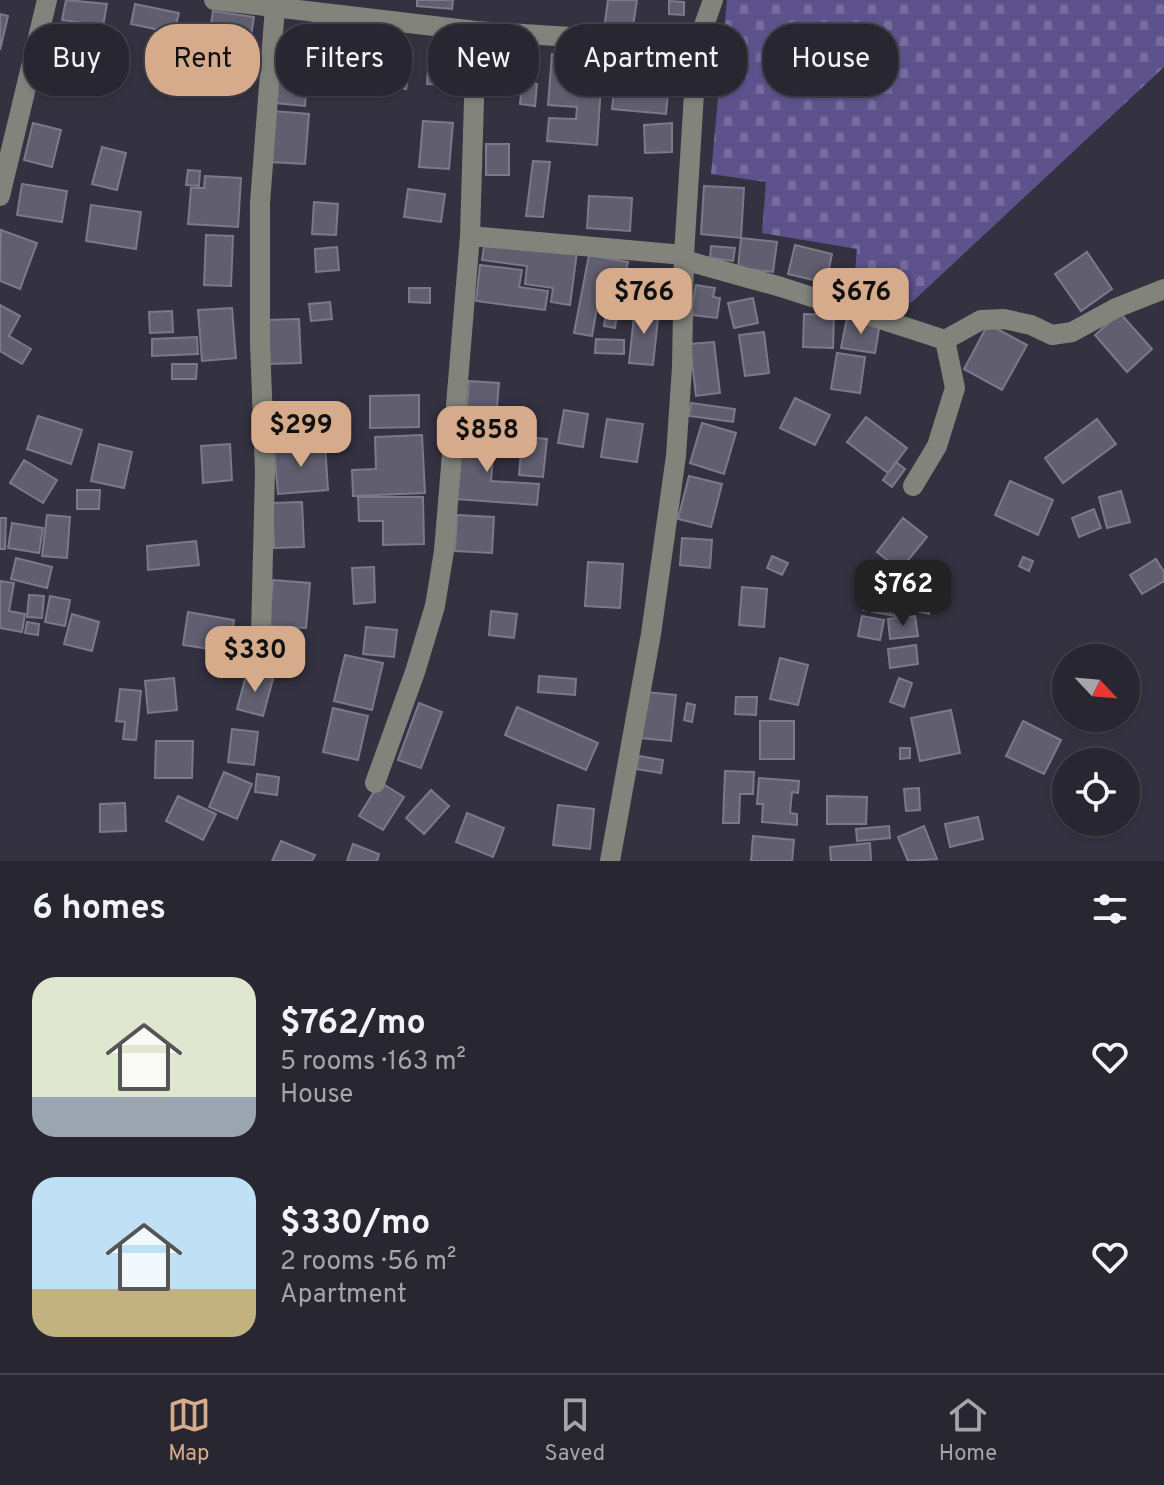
<!DOCTYPE html>
<meta charset="utf-8">
<style>
:root{--surface:#272631;--page:#33323d;--text:#f1f3f6;--muted:#a4a5ab;--line:#43434d;--accent:#d6ab8b}
body{margin:0;font-family:Overpass,sans-serif;background:var(--page);color:var(--text);height:100vh;display:flex;flex-direction:column;font-size:30px;white-space:nowrap}
*{box-sizing:border-box;margin:0}
p{font-size:26px;color:var(--muted)}
.icon{flex:none;width:44px;height:44px;fill:none;stroke:currentColor;stroke-width:2;stroke-linecap:round;stroke-linejoin:round}
.map{position:relative;height:861px;overflow:hidden}
.panel{display:flex;flex-direction:column;background:var(--surface);flex:1}
.panel>*{flex:none}
.top-card{position:absolute;left:24px;top:24px;width:1116px;height:72px;display:flex;gap:16px}
.needle{width:52px;rotate:116deg}
.buttons{position:absolute;left:1052px;top:644px;display:grid;gap:16px}
.buttons a{display:grid;place-items:center;width:88px;height:88px;border-radius:50%;background:var(--surface);box-shadow:0 2px 6px #0004,0 0 0 2px var(--line);font-size:40px}
.price{position:absolute;translate:-50% -68px;padding:0 18px;border-radius:16px;background:var(--accent);color:#111;font-size:26px;line-height:52px;filter:drop-shadow(0 2px 4px #0008)}
.price::after{content:'';position:absolute;left:50%;top:48px;width:24px;height:18px;margin-left:-12px;background:inherit;clip-path:polygon(0 0,100% 0,50% 100%)}
.price.current{background:#222;color:#fff}
ul{padding:0;list-style:none}
li{display:flex;align-items:center;gap:24px;height:200px;padding:0 32px}
li span{display:grid;place-items:center;flex:none;width:224px;height:160px;border-radius:24px;color:#555}
li>.icon{margin-inline-start:auto}
span .icon{width:96px;height:96px;fill:#fffc;stroke-width:1}
li b{font-size:34px}
h2{display:flex;justify-content:space-between;align-items:center;height:96px;padding:0 32px;font-size:34px}
.pill{padding:0 28px;border-radius:32px;background:var(--surface);box-shadow:0 2px 6px #0004,0 0 0 2px var(--line);font-size:28px;line-height:72px}
.pill.current{background:var(--accent);color:#111}
.tabs{display:flex;justify-content:space-around;align-items:center;height:112px;border-top:2px solid var(--line);background:var(--surface);font-size:22px;color:var(--muted)}
.tabs a{display:grid;justify-items:center;gap:4px}
.tabs .current{color:var(--accent)}
.map>svg:first-child{display:block}
</style>
<div class="map">
<svg width="1164" height="861" viewBox="0 0 1164 861">
<defs>
<pattern id="cemetery-stones" width="16" height="16" patternUnits="userSpaceOnUse" patternTransform="scale(2)"><rect width="16" height="16" fill="#5e528c"/><path d="M2 7V4a2 2 0 0 1 4 0v3zM10 15v-3a2 2 0 0 1 4 0v3z" fill="#756b9d"/></pattern>
</defs>
<rect width="100%" height="100%" fill="#343241"/>
<path fill="url(#cemetery-stones)" d="M727,0H1164V67L911,303L853,294L857,249L762,233L766,182L711,174Z"/>
<path fill="#605e6f" stroke="#7b798a" stroke-width="2" d="M66,0L107,4L103,26L62,20Z
M417,0H453L452,9L417,6Z
M608,0H637L632,33L604,29Z
M669,1L684,2V15L669,14Z
M135,4L179,13L174,33L131,24Z
M213,11L254,17L246,68L205,62Z
M0,14L8,16L0,50Z
M298,28L343,32L340,61L296,56Z
M353,37L387,42L382,74L349,69Z
M497,47L535,48L534,76L495,75Z
M429,48L448,49L446,85L427,84Z
M392,51L413,55L406,89L385,85Z
M552,54L603,58L597,145L547,141L549,118L576,119L577,107L548,105Z
M617,59L671,64L666,114L612,109Z
M278,65L308,67L305,106L275,103Z
M204,76V91L175,93L174,77Z
M522,83L537,84L535,106L520,104Z
M273,111L309,114L305,164L269,162Z
M423,121L453,123L449,169L419,167Z
M33,123L61,130L52,167L24,160Z
M672,123V152L645,153L644,125Z
M486,144H509V175H486Z
M102,147L126,153L117,190L92,184Z
M533,161L550,162L543,217L526,216Z
M188,170L200,171L199,186L186,185Z
M205,176L241,178L238,227L188,224L191,188H204Z
M22,184L67,191L62,222L17,215Z
M704,186L744,188L741,238L701,234Z
M408,189L445,194L441,222L404,217Z
M589,196L632,198L630,231L587,228Z
M314,202L338,204L336,235L312,234Z
M91,205L141,212L136,249L86,241Z
M1,230L37,243L20,289L0,281Z
M206,235L233,236L231,286L204,285Z
M741,238L777,242L773,272L738,268Z
M485,240L577,252L570,305L551,302L553,288L525,284L527,266L482,260Z
M795,245L832,254L826,283L788,274Z
M711,246L735,248L733,261L710,258Z
M337,247L339,270L316,272L315,249Z
M1087,252L1112,289L1081,311L1055,274Z
M589,255L628,262L619,306L598,302L592,336L574,333Z
M480,265L522,270L519,287L548,291L545,310L476,301Z
M635,274L664,280L659,305L630,299Z
M696,285L715,288L713,297L720,298L717,318L691,315Z
M409,288H430V303L409,302Z
M753,298L758,323L734,328L728,303Z
M330,302L332,319L311,321L309,304Z
M0,305L20,316L9,336L31,349L22,364L0,351Z
M635,306L659,309L653,365L629,363Z
M232,308L236,358L202,361L198,310Z
M172,311L173,332L150,333L149,312Z
M606,312L617,314L615,328L604,326Z
M1120,313L1152,349L1127,372L1095,335Z
M804,314L834,315L833,348L803,347Z
M847,318L880,323L875,353L841,348Z
M299,319L301,363L268,364L266,320Z
M988,324L1027,345L1002,390L964,369Z
M764,332L769,373L745,376L739,335Z
M197,337L198,354L152,356V339Z
M596,339L624,340V354L595,353Z
M714,342L720,393L696,396L690,344Z
M837,353L865,357L860,393L831,389Z
M172,364H197L196,379H172Z
M469,381L499,383L495,430L465,428Z
M419,395V427L370,428V396Z
M795,398L830,415L815,445L780,428Z
M691,403L735,409L733,422L689,416Z
M564,410L588,414L583,447L558,443Z
M38,416L82,430L71,464L27,449Z
M866,417L907,448L888,473L847,442Z
M607,419L643,424L637,462L601,457Z
M1097,419L1116,444L1063,483L1045,458Z
M702,423L736,433L724,474L690,463Z
M461,431L495,434L491,481L539,484L537,505L456,499Z
M422,435L425,493L353,496L352,470L376,469L375,437Z
M501,435L547,439L543,477L519,475L521,452L499,450Z
M99,444L132,452L124,488L91,481Z
M230,444L232,480L203,483L201,446Z
M325,444L328,490L278,494L274,448Z
M24,460L57,480L43,503L10,483Z
M896,462L905,469L892,487L883,480Z
M689,476L722,484L711,527L678,519Z
M1010,481L1053,500L1038,535L995,515Z
M77,490H100L99,509H77Z
M1121,491L1130,522L1107,528L1099,497Z
M358,497H423L424,544L383,545V521H359Z
M302,502L304,547L274,548L272,503Z
M1094,509L1101,528L1079,537L1072,518Z
M47,515L70,517L67,558L42,556Z
M457,515L494,517L492,553L455,551Z
M0,518H6L5,549H0Z
M903,518L927,537L900,570L877,552Z
M12,523L43,528L39,553L8,548Z
M682,538L712,540L710,568L680,565Z
M196,541L199,565L148,570L147,546Z
M772,556L788,563L782,575L767,568Z
M1023,557L1033,561L1029,571L1019,566Z
M16,558L52,567L47,588L11,579Z
M1156,559L1164,572V581L1142,594L1130,575Z
M588,562L623,564L620,608L585,606Z
M872,566L905,573L896,616L863,610Z
M374,567L375,602L354,604L352,568Z
M273,580L310,583L306,628L269,626Z
M0,581L14,583L9,611L25,614L22,632L0,628Z
M742,587L767,589L764,627L739,625Z
M29,595L44,596L42,618L27,617Z
M50,596L70,600L65,626L45,622Z
M920,600L932,603L929,614L917,611Z
M491,611L517,614L514,638L489,635Z
M188,612L234,620L229,652L183,645Z
M72,614L99,622L92,651L64,644Z
M862,616L884,620L880,640L858,636Z
M915,616L918,636L890,639L888,619Z
M27,622L39,624L38,635L25,633Z
M366,627L397,630L394,657L363,654Z
M916,645L918,664L890,668L888,649Z
M345,655L383,663L372,710L334,701Z
M780,658L808,665L798,705L770,699Z
M247,672L273,679L263,716L237,709Z
M539,676L576,679L575,695L538,692Z
M174,678L177,710L148,713L145,681Z
M899,678L912,683L904,707L890,702Z
M120,689L141,691L136,740L123,739L125,722L116,721Z
M645,692L676,695L671,741L640,738Z
M736,697H757L756,715L735,714Z
M419,703L442,712L421,768L398,760Z
M687,703L695,705L692,722L684,720Z
M517,707L598,743L586,770L505,735Z
M333,708L368,716L358,760L323,752Z
M951,710L960,753L920,761L911,718Z
M760,721H794V759H760Z
M1023,721L1061,740L1044,774L1006,756Z
M232,729L258,732L254,765L228,762Z
M156,741H193L192,778H155Z
M900,748H910V758L900,759Z
M639,756L663,760L661,773L636,769Z
M725,771L754,772L753,794H740L739,823H723Z
M224,772L252,784L237,819L209,807Z
M257,774L279,777L277,795L255,792Z
M759,778L799,781L798,793L792,792L790,813L797,814V825L762,822L763,804H757Z
M380,782L404,797L383,830L359,816Z
M919,788L920,810L906,811L904,789Z
M431,790L449,806L424,834L406,818Z
M178,796L216,814L203,840L166,821Z
M827,796L867,797L866,824H827Z
M125,803L126,831L100,832V804Z
M558,805L594,809L590,849L553,845Z
M467,813L504,828L493,857L456,842Z
M978,817L983,839L950,847L945,824Z
M889,826L890,838L857,841L856,829Z
M924,826L937,859L908,861L898,837Z
M753,836L794,840L792,861H751Z
M281,841L315,855L312,861H272Z
M870,843L871,861H831L830,847Z
M353,844L379,854L377,861H347Z"/>
<g fill="none" stroke-linecap="round" stroke-linejoin="round">
<path stroke="#82837b" stroke-width="20" d="M214,0L476,31L697,45
M0,196L47,0
M470,236L684,255L697,45L713,0
M684,260L781,287L945,340L955,388L937,446L913,486
M945,340L981,320L1004,319L1031,325L1052,335L1072,332L1116,308L1164,289
M261,634L265,472L260,344V203L275,7
M375,783L415,672L435,606L444,551L470,236L476,31
M610,861L651,634L676,456L682,367L684,255"/>
</g>
</svg>
<div class="buttons">
<a><svg class="needle" viewBox="-14 -14 28 28"><path d="M0-13l5 13h-10z" fill="#e53935"/><path d="M0 13l5-13h-10z" fill="#a4a5ab"/></svg></a>
<a><svg class="icon" aria-label="locate" viewBox="0 0 24 24"><circle cx="12" cy="12" r="6"/><path d="M12 2v4M12 18v4M2 12h4M18 12h4"/></svg></a>
</div>
<b class="price" style="left:644px;top:336px">$766</b>
<b class="price" style="left:861px;top:336px">$676</b>
<b class="price" style="left:301px;top:469px">$299</b>
<b class="price" style="left:487px;top:474px">$858</b>
<b class="price current" style="left:903px;top:628px">$762</b>
<b class="price" style="left:255px;top:694px">$330</b>
<div class="top-card">
<a class="pill">Buy</a>
<a class="pill current">Rent</a>
<a class="pill">Filters</a>
<a class="pill">New</a>
<a class="pill">Apartment</a>
<a class="pill">House</a>
</div>
</div>
<section class="panel">
<h2>6 homes<svg class="icon" aria-label="filters" viewBox="0 0 24 24"><path d="M4 7h16M4 17h16"/><circle cx="9" cy="7" r="2"/><circle cx="15" cy="17" r="2"/></svg></h2>
<ul>
<li><span style="background:linear-gradient(#dfe7d0 75%,#9aa5b1 0)"><svg class="icon" aria-label="home" viewBox="0 0 24 24"><path d="M3 11l9-7 9 7M6 9v11h12V9"/></svg></span><div><b>$762/mo</b><p>5 rooms · 163 m²</p><p>House</p></div><svg class="icon" aria-label="heart" viewBox="0 0 24 24"><path d="M12 20l-8-8c-3-5 5-10 8-4 3-6 11-1 8 4z"/></svg></li>
<li><span style="background:linear-gradient(#bfe0f5 70%,#c2b280 0)"><svg class="icon" aria-label="home" viewBox="0 0 24 24"><path d="M3 11l9-7 9 7M6 9v11h12V9"/></svg></span><div><b>$330/mo</b><p>2 rooms · 56 m²</p><p>Apartment</p></div><svg class="icon" aria-label="heart" viewBox="0 0 24 24"><path d="M12 20l-8-8c-3-5 5-10 8-4 3-6 11-1 8 4z"/></svg></li>
</ul>
</section>
<nav class="tabs">
<a class="current"><svg class="icon" aria-label="map" viewBox="0 0 24 24"><path d="M3 6l6-2 6 2 6-2v14l-6 2-6-2-6 2zM9 4v14M15 6v14"/></svg>Map</a>
<a><svg class="icon" aria-label="saved" viewBox="0 0 24 24"><path d="M7 4h10v16l-5-4-5 4z"/></svg>Saved</a>
<a><svg class="icon" aria-label="home" viewBox="0 0 24 24"><path d="M3 11l9-7 9 7M6 9v11h12V9"/></svg>Home</a>
</nav>
